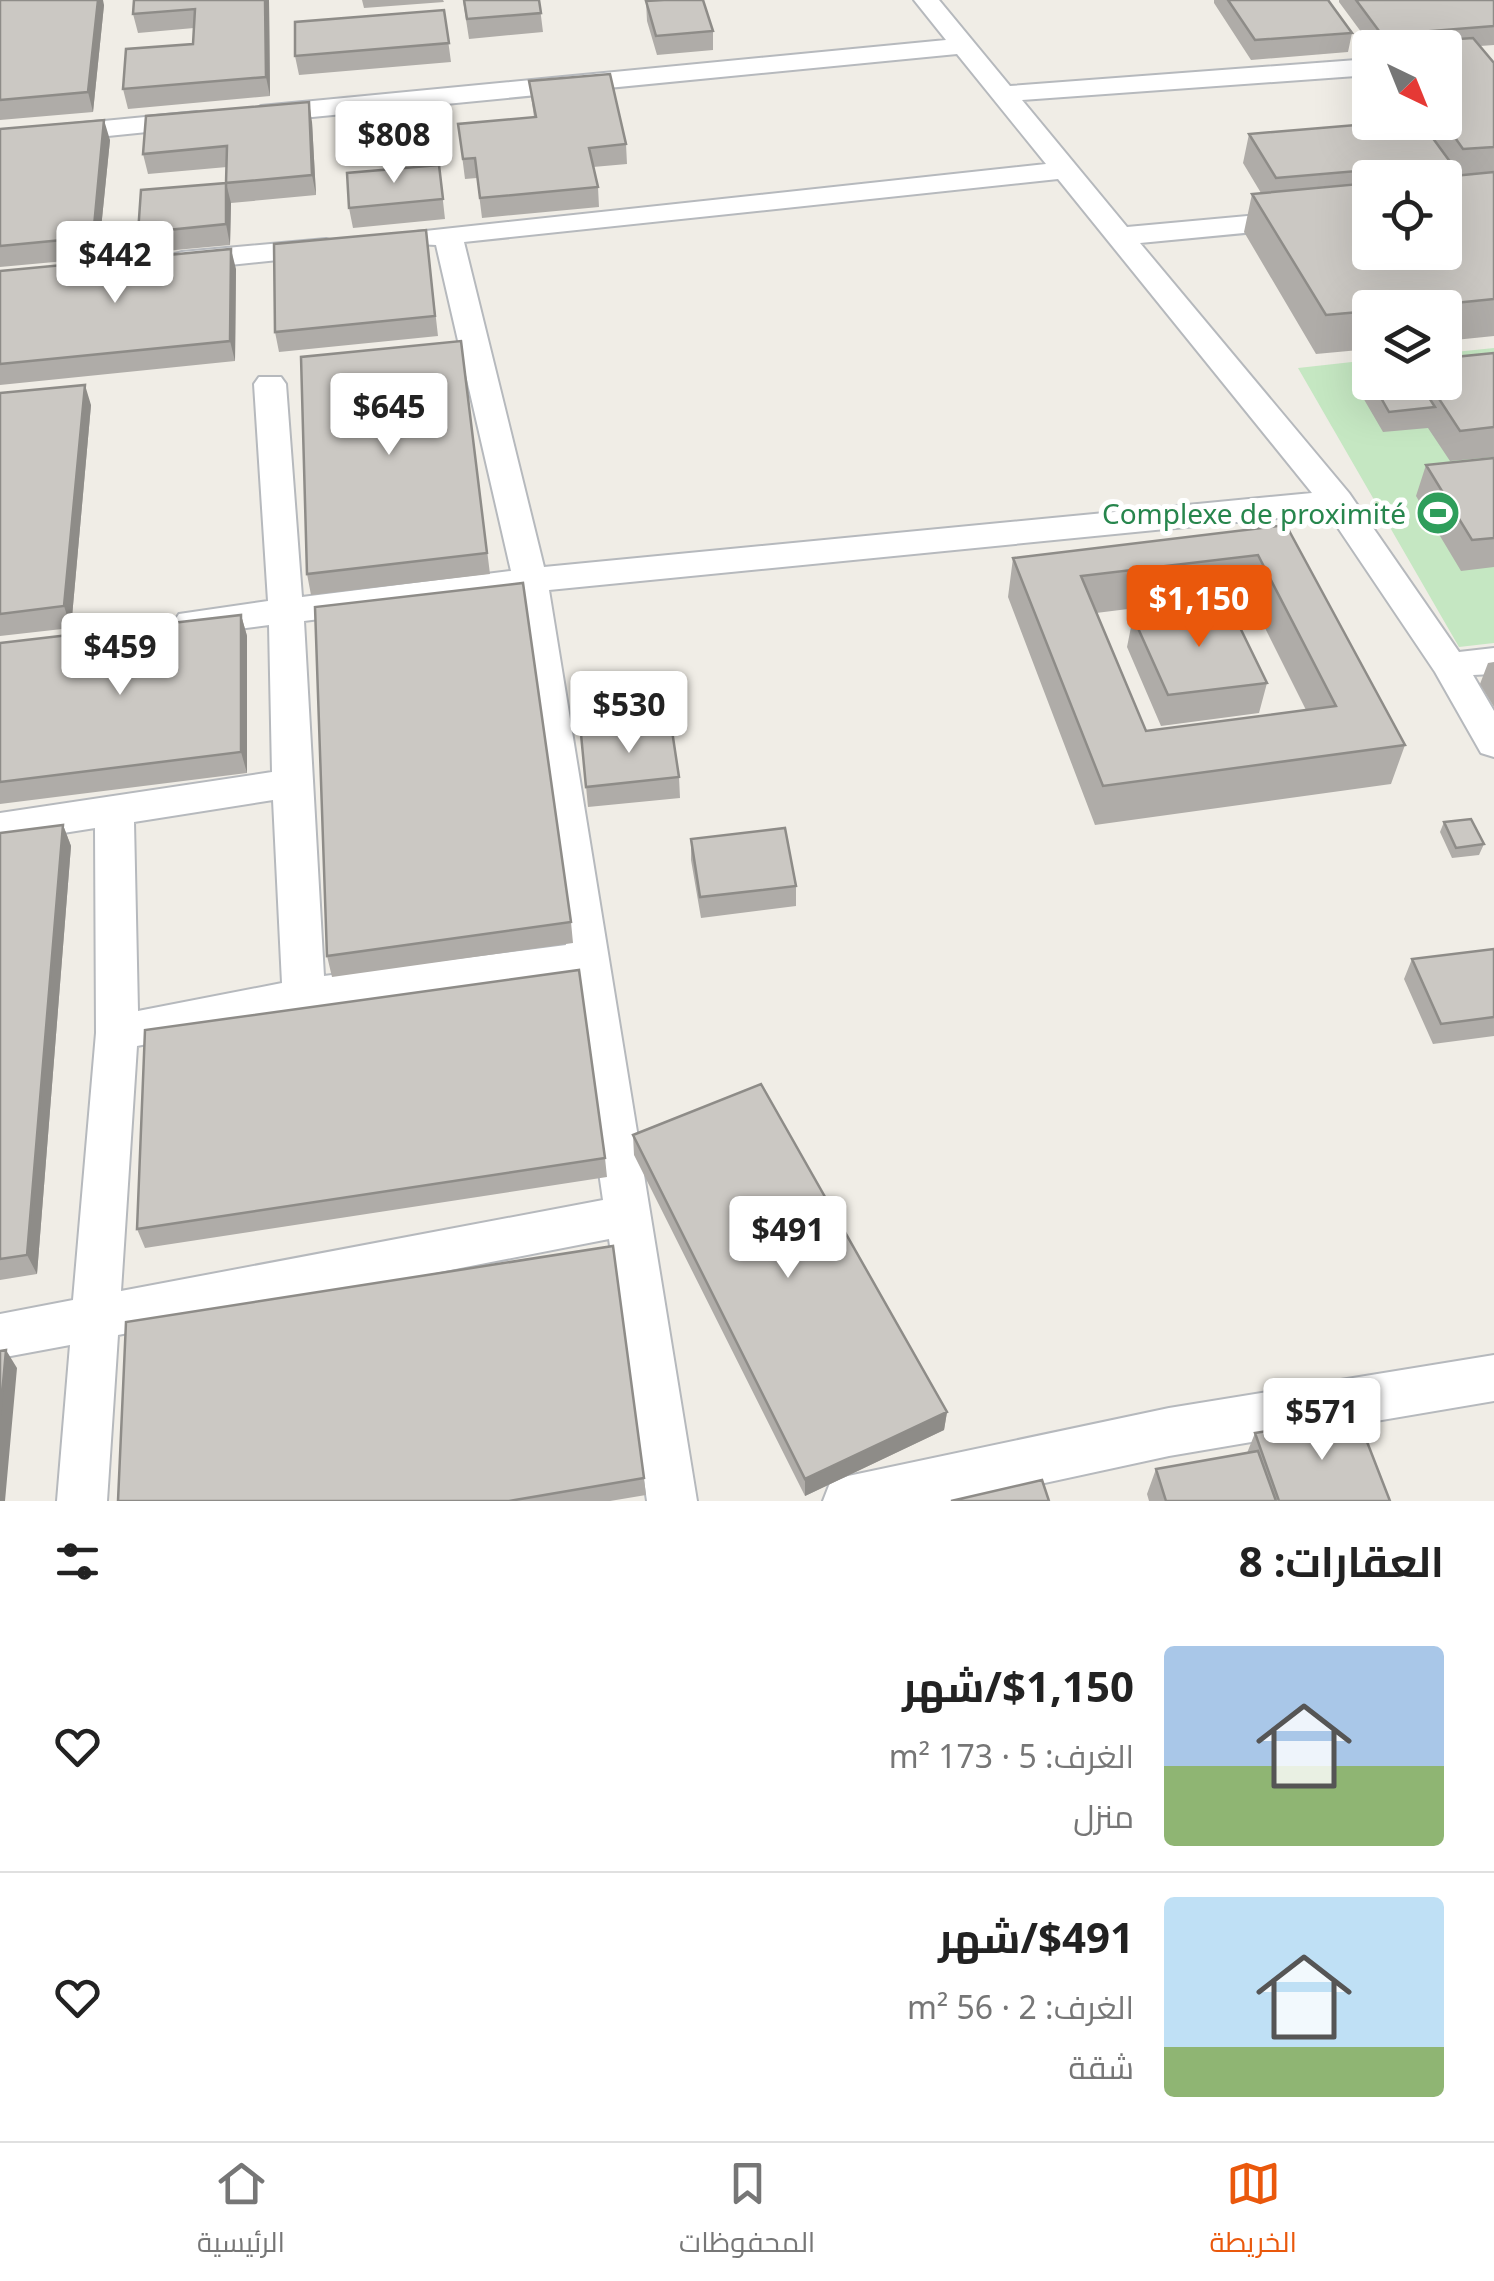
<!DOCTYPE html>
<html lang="ar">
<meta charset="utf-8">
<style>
:root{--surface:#fff;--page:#f2f2f2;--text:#222;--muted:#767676;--line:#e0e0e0;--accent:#ea580c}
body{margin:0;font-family:"Noto Sans",Cairo,sans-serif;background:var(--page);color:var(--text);direction:rtl;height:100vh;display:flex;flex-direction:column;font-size:38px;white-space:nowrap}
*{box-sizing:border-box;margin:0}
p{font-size:32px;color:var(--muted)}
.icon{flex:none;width:55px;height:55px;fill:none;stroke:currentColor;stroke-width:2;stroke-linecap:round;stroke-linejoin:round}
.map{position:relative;height:1501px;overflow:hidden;direction:ltr}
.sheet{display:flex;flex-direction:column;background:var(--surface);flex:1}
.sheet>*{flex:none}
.needle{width:65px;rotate:137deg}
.buttons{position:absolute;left:1352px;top:30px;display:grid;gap:20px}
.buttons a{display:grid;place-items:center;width:110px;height:110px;border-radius:10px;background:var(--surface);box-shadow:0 10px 40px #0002;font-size:50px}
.price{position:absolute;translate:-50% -85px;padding:0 22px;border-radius:10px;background:#fff;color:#222;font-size:32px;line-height:65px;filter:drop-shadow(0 2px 5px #0008)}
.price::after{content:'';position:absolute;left:50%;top:60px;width:30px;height:22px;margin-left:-15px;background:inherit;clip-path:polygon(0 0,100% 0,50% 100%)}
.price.active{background:var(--accent);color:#fff}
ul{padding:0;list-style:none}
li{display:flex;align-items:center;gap:30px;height:250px;padding:0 50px}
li+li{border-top:2px solid var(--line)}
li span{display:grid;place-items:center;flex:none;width:280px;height:200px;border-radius:10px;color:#555}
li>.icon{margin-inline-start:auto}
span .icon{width:120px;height:120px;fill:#fffc;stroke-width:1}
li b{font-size:42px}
h2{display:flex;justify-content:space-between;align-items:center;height:120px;padding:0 50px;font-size:42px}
.dock{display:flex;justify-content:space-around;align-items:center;height:140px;border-top:2px solid var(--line);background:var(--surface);font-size:28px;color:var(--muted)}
.dock a{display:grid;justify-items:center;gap:5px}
.dock .active{color:var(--accent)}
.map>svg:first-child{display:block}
</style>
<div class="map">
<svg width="1494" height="1501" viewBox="0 0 1494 1501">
<rect width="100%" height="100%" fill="#f0ede6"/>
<path fill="#c5e7c2" d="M1494,348V643L1459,647L1298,368L1370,360V382H1445V353Z"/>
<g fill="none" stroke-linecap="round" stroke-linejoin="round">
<defs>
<path id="minor" d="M914,0H939L1010,86L1370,59V75L1022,100L1127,227L1370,205V221L1140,243L1349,493L1459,652L1494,648V674L1473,675L1494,711V757L1481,753L1435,672L1328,513L549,590L697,1501H647L609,1239L118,1335L107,1501H57L70,1345L0,1358V1314L73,1300L96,1033L95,828L0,843V813L272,772L269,625L191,635L179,632L173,623L179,614L268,601L254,384L259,377H281L286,384L302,597L511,571L436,245L416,244L412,238L416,232L1046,164L957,54L261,122L248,114L261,106L946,40ZM1058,179L1312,493L544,567L464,242ZM515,594L566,945L324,976L304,621ZM273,800L282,983L138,1011L134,822ZM571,978L603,1200L121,1291L137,1046L304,1013Z
M197,112L210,120L206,126L0,147V131Z
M326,239L336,242L340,248L336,254L182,270L172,267L168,261L172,255L182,252Z
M1494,1355V1401L1169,1456L962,1501H823L830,1483L848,1476L1169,1408Z"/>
</defs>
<use href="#minor" stroke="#b6b9bd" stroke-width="4"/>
<use href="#minor" fill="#fff" fill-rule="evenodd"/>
</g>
<path fill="#afaca8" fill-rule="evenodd" d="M0,0L104,5L93,112L0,120Z
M269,0L270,96L128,109L123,89L193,44L194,28L138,33L133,14Z
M362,0H443L444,2L364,8Z
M463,0H539L543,32L469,39Z
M1214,0H1328L1352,33L1348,52L1251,60L1214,3Z
M1339,0H1494V45L1480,46L1494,63V336L1445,341V308H1370V349L1316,354L1244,232L1252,194L1261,193L1243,163L1249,134L1392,122H1445V48H1373L1339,2ZM1370,178H1445L1370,252Z
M646,1L713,31V50L657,55L647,21Z
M444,10L451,62L299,75L295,56Z
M529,81L626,144L627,164L593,167L598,187L599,207L482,218L477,178L465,179L458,124L534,117Z
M312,122L316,195L231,203L230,245L143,253L138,233L226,183L227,167L148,174L143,154Z
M0,129L110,140L98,258L0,267Z
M439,165L445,219L353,228L349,208Z
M426,230L438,336L279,352L275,332Z
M236,269L235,361L0,385V271Z
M461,341L490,574L311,595L307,574Z
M1494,353V457L1450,461L1428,428L1383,432L1362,396L1367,375H1370V382H1445Z
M0,393L91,405L71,628L0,636Z
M1494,458V567L1461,571L1416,496L1426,465Z
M1286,525L1405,745L1391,784L1095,825L1008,597L1013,558ZM1248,594L1306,710L1146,731L1096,613Z
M241,615L247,636V773L0,804V643Z
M1133,617L1267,683L1259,713L1161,726L1127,647Z
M1494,662V707L1480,684L1488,663Z
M581,734L679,777L680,798L588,807Z
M1444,822L1484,844L1479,855L1452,858L1440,832Z
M63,825L71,846L37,1274L0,1280V833Z
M691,839L796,886V906L701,918L691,860Z
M571,922L573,943L332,977L327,956Z
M1494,949V1036L1433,1044L1404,979L1412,959Z
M633,1135L947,1412L944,1430L805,1496L634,1155Z
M605,1158L607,1177L145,1248L137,1229Z
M1255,1433L1390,1501H1149L1147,1494L1156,1469L1247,1453Z
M644,1478L646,1495L610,1501H118Z"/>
<path fill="#8e8c88" d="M98,0H103L104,5L93,112L88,92Z
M265,0H269L270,96L266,77Z
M309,102L312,122L316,195L312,175Z
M104,120L110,140L98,258L93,237Z
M226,183L231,203L230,245L226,224Z
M231,249L236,269L235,361L230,341Z
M85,385L91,405L71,628L64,606Z
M241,615L247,636V773L241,752Z
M63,825L71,846L37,1274L27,1255Z
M6,1350L17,1368L5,1501H0V1417Z
M947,1412L944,1430L805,1496V1479Z"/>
<path fill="#cbc8c3" stroke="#8e8c88" stroke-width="2.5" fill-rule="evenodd" d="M0,0H98L88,92L0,100Z
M134,0H265L266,77L123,89L126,49L193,44L195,9L133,14Z
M464,0H539L541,13L467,19Z
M664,0H703L713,31L656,36L646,1Z
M1228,0H1328L1352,33L1255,40Z
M1356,0H1494V26L1382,35Z
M444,10L449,43L295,56V22Z
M1473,38L1494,63V147L1463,149L1444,122H1445V48H1388L1385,44Z
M610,74L626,144L589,148L598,187L480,198L475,158L463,159L458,124L536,117L529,81Z
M309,102L312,175L226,183V224L138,233L141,190L226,183L227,146L143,154L146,116Z
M104,120L93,237L0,246V129Z
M1392,122H1421L1451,163L1276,178L1249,134Z
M439,165L443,199L349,208L347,173Z
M1494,172V299L1405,308H1370V311L1326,315L1252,194L1370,183V252H1445V178H1433Z
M426,230L435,316L275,332L274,244Z
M231,249L230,341L0,364V271Z
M461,341L487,553L307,574L301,357Z
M1494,353V427L1460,431L1428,382H1445V358Z
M1372,382H1419L1435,407L1389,412Z
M85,385L64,606L0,614V393Z
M1494,458V538L1472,540L1426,465Z
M1286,525L1405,745L1103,786L1013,558ZM1258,555L1336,706L1146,731L1081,576Z
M523,583L571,922L327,956L315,607Z
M1229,605L1267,683L1168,695L1133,617Z
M241,615V752L0,782V643Z
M671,724L679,777L586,787L581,734Z
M1471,819L1484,844L1456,848L1444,822Z
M63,825L27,1255L0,1259V833Z
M785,828L796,886L700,897L691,839Z
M1494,949V1017L1441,1024L1412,959Z
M579,970L605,1158L137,1229L145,1030Z
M761,1084L947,1412L805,1479L633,1135Z
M613,1246L644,1478L509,1501H118L126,1322Z
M6,1350L0,1417V1351Z
M1357,1416L1390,1501H1279L1255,1433Z
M1258,1451L1276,1501H1166L1156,1469Z
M1042,1480L1049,1501H951Z"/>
<defs>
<symbol id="stadium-disc" viewBox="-11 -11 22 22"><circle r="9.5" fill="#2e9e5b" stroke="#fff"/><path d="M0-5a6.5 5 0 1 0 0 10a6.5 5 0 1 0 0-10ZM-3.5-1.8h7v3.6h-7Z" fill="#fff"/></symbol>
</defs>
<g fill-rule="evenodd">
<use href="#stadium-disc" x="1413" y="488" width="50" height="50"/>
</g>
<g text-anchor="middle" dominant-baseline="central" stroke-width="10" stroke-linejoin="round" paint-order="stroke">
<g font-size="28" fill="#27864d" stroke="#fff" text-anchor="end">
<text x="1406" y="513">Complexe de proximité</text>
</g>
</g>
</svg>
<div class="buttons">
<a><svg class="needle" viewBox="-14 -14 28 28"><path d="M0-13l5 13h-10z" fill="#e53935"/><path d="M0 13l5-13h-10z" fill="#767676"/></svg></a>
<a><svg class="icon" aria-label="locate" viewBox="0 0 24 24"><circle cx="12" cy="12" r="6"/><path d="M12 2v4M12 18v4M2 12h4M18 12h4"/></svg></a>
<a><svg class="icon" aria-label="layers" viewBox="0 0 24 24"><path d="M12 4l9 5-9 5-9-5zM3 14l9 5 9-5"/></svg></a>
</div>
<b class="price" style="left:394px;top:186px">$808</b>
<b class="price" style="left:115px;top:306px">$442</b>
<b class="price" style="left:389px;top:458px">$645</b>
<b class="price active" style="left:1199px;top:650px">$1,150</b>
<b class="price" style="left:120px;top:698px">$459</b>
<b class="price" style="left:629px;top:756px">$530</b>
<b class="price" style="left:788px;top:1281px">$491</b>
<b class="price" style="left:1322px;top:1463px">$571</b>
</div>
<section class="sheet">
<h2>العقارات: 8<svg class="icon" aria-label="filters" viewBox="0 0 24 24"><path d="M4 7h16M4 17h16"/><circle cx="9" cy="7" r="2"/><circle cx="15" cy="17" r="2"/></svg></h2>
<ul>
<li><span style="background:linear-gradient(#a9c7e8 60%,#8fb573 0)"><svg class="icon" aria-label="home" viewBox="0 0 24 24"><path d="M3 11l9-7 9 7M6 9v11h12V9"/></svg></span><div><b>$1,150/شهر</b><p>الغرف: 5 · 173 m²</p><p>منزل</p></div><svg class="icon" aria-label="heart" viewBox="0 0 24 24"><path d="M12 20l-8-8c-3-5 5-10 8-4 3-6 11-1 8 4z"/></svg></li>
<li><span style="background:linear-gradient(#bfe0f5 75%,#8fb573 0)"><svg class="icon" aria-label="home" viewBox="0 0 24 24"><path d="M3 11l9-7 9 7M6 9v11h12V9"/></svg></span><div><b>$491/شهر</b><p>الغرف: 2 · 56 m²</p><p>شقة</p></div><svg class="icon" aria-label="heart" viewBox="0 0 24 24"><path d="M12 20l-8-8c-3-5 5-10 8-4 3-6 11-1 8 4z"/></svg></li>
</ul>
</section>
<nav class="dock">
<a class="active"><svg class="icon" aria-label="map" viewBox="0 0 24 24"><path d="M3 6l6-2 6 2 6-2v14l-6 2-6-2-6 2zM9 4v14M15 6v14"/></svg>الخريطة</a>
<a><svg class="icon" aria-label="saved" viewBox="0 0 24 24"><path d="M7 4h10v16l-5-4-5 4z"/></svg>المحفوظات</a>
<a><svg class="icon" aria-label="home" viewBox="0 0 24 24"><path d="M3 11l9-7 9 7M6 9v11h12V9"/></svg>الرئيسية</a>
</nav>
